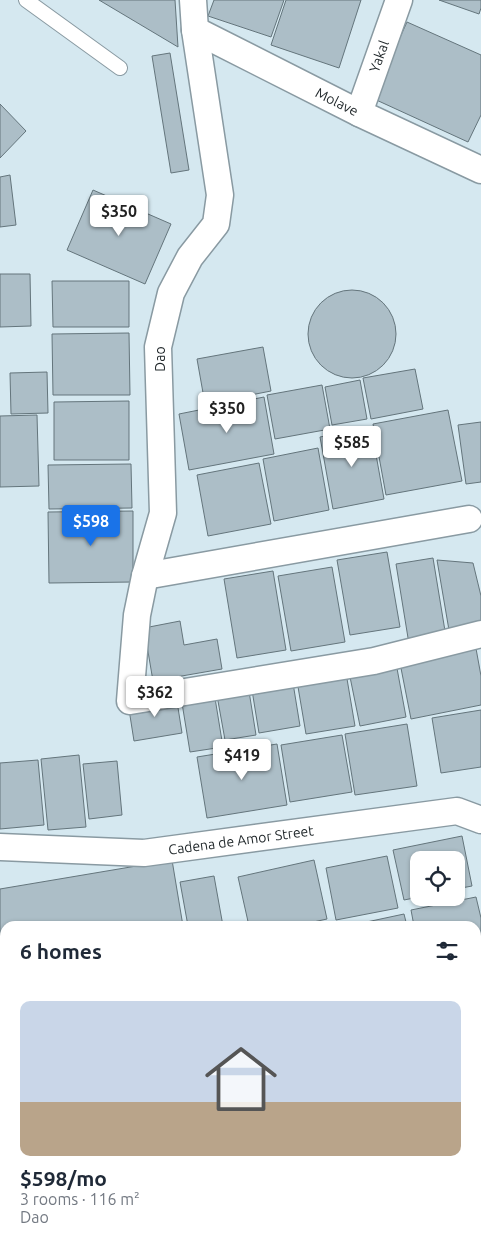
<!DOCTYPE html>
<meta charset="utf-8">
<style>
:root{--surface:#fff;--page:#f2f2f3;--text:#1f2937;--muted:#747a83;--accent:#1a73e8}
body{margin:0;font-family:Ubuntu,sans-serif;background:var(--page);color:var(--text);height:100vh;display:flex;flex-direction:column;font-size:19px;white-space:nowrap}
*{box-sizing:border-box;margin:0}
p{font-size:16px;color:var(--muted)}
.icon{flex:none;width:28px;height:28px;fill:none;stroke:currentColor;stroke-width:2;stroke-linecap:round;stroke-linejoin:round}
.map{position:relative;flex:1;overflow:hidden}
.panel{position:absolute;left:0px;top:921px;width:481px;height:336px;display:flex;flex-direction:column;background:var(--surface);border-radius:15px 15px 0 0;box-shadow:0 1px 4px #0004}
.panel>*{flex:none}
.fabs{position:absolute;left:410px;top:851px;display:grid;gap:10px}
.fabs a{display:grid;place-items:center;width:55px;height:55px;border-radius:10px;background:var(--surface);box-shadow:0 1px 4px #0004;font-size:25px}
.price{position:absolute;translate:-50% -42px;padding:0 11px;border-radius:5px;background:#fff;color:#222;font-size:16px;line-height:32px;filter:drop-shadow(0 1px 2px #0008)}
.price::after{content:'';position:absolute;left:50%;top:30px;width:15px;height:11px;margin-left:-8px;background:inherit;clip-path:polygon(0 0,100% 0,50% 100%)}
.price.on{background:var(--accent);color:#fff}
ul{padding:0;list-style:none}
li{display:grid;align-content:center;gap:10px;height:265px;padding:0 20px}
li span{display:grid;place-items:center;height:155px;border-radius:10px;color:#555}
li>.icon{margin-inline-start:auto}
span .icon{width:90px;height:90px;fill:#fffc;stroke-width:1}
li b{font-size:21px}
h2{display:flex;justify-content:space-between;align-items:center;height:60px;padding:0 20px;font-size:21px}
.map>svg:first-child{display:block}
</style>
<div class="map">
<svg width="481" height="1257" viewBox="0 0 481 1257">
<rect width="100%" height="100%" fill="#d5e8f0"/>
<path fill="#acbec7" stroke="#64757c" d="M99,0H175L178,47Z
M214,0H284L271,37L208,16Z
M286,0H361L339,68L271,45Z
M439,0H481V8L479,14Z
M407,22L481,55V115L468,142L372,98Z
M170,53L189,170L171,173L152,56Z
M0,104L26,131L0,158Z
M10,175L16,225L0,227V177Z
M93,190L171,224L145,284L67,250Z
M0,274H30L31,326L0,327Z
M52,281H129V327H53Z
M308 334a44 44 0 1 1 88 0a44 44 0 1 1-88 0Z
M129,333L130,395H53L52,334Z
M263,347L271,391L205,404L197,359Z
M415,369L423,409L371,419L363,378Z
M47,372L48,413L11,414L10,373Z
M360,380L367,419L332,425L325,387Z
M322,385L330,429L275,439L267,395Z
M264,397L274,454L189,470L179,414Z
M129,401V460H54V402Z
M448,410L462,481L386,495L373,424Z
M37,415L39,486L0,487V416Z
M481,422V482L466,484L458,425Z
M371,427L384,499L333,509L320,437Z
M318,448L329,510L274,521L263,459Z
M259,463L271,524L208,536L197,475Z
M131,464L132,508L49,509L48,465Z
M133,511V582L49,583L48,512Z
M387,552L400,627L350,635L337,560Z
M433,558L446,637L409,644L396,564Z
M437,560L473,563L481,596V630L450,636Z
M332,567L345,642L291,651L278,576Z
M273,571L286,650L237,658L224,579Z
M180,621L184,645L217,639L222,669L153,681L144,628Z
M475,643L481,676V705L411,719L399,658Z
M396,663L406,717L360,726L349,672Z
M346,673L355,726L306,734L297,681Z
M292,677L300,726L259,733L251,684Z
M248,685L256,735L225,740L216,690Z
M214,692L223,747L190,752L181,697Z
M176,695L182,733L134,741L128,703Z
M481,710V767L441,773L432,718Z
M407,724L417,786L355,795L345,734Z
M342,735L352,792L290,802L281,745Z
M277,744L287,805L207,818L197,757Z
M79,755L86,827L48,830L41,759Z
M38,760L44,825L0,829V763Z
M117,761L122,815L89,819L83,764Z
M462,836L472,886L456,889V860H419V897L404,900L393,850Z
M387,856L398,908L336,920L326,868Z
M172,860L183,926H5V964H0V889Z
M314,860L327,919L295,926H249L238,877Z
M214,876L223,926H188L180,882Z
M476,897L481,918V952L476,953V926H414L411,910Z
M404,914L407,926H348Z
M5,966V1033L0,1034V967Z
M481,1023V1087L476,1088V1024Z
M481,1095V1169L479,1170L476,1156V1096Z
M476,1231L480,1257H428L427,1252H476Z
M131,1252L132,1257H106L127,1252Z
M147,1252H195L196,1257H148Z
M199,1252H270L271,1257H200Z
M277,1252H309V1257H278Z
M366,1252H420L421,1257H366Z"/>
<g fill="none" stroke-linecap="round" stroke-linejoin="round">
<defs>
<path id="service" d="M26,0L120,68"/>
<g id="minor">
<path d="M193,0L195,30L220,195L216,224L190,257L171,293L158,347L163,513L145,576L137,615L130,701L374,661L481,634"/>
<path id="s1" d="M195,30L359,113L481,170"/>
<path id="s2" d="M359,113L399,0"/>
<path d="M145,576L469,519"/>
<path id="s3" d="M0,847L144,853L457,811L481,820"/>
<path d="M476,1199L481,1198"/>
<path d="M327,1252L328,1257"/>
<path d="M0,1257L14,1252"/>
</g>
<path id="tertiary" d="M476,993L481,991
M0,1067L5,1066"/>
</defs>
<use href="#service" stroke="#899aa2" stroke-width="16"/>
<use href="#minor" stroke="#899aa2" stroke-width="29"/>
<use href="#tertiary" stroke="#899aa2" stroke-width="30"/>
<use href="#service" stroke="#fff" stroke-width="14"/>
<use href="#minor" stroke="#fff" stroke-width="26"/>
<use href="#tertiary" stroke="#fff" stroke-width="28"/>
</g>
<g text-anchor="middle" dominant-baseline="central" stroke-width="4" stroke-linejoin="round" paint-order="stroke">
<g font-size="14" fill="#1e2528" stroke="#fff">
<text stroke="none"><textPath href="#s2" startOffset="60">Yakal</textPath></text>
<text stroke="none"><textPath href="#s1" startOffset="159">Molave</textPath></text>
<text transform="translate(160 359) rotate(-90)">Dao</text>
<text stroke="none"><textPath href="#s3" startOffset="242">Cadena de Amor Street</textPath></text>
</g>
</g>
</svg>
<div class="fabs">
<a><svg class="icon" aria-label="locate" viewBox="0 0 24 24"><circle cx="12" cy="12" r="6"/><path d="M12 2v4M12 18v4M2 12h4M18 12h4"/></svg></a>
</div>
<b class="price" style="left:119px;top:237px">$350</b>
<b class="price" style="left:227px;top:434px">$350</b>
<b class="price" style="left:352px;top:468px">$585</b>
<b class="price on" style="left:91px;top:547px">$598</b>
<b class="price" style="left:155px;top:718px">$362</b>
<b class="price" style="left:242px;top:781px">$419</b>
<section class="panel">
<h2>6 homes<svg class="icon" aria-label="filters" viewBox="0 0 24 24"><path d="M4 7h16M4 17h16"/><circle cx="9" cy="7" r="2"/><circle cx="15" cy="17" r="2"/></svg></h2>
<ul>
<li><span style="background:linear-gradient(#c9d6e8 65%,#b9a48a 0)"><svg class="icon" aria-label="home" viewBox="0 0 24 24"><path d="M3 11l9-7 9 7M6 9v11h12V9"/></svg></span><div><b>$598/mo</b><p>3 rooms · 116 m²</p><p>Dao</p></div></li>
</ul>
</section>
</div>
